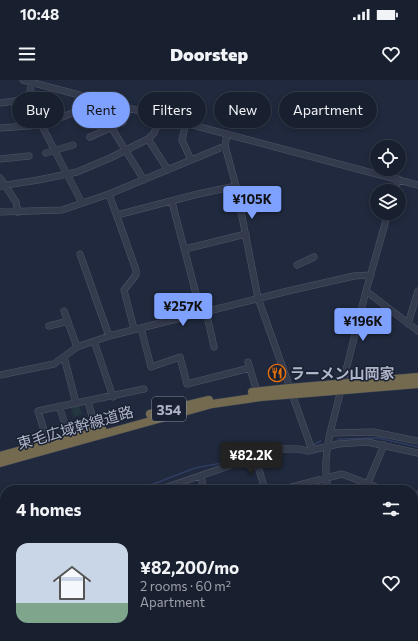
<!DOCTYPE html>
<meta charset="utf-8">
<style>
:root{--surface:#181f2e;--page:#252c3a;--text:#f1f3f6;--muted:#9fa2aa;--line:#363d4a;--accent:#7ea0ff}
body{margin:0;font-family:Commissioner,"Noto Sans JP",sans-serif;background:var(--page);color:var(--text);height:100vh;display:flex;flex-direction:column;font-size:15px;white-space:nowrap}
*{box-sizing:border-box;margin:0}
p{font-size:13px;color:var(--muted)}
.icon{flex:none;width:22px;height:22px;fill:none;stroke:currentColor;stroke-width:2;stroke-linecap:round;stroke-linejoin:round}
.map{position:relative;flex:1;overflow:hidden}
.side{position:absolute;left:0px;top:405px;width:418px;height:156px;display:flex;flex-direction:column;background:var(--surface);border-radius:16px 16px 0 0;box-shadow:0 2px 6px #0003,0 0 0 1px var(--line)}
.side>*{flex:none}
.top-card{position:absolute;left:12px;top:12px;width:394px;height:36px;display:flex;gap:8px}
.fabs{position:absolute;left:370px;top:60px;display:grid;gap:8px}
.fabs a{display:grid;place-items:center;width:36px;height:36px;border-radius:50%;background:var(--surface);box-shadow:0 2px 6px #0003,0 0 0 1px var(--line);font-size:20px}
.price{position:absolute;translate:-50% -34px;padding:0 9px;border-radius:4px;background:var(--accent);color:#111;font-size:13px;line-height:26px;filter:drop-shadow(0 1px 2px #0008)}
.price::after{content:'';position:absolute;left:50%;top:24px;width:12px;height:9px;margin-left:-6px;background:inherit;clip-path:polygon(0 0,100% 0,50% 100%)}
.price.current{background:#222;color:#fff}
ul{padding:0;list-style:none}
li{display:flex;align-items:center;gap:12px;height:100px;padding:0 16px}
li+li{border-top:1px solid var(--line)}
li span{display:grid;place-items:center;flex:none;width:112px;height:80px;border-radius:12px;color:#555}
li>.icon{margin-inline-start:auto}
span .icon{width:48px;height:48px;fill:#fffc;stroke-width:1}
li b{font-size:17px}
h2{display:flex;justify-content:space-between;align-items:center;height:48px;padding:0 16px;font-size:17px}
.pill{padding:0 14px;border-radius:18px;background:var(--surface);box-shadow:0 2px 6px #0003,0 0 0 1px var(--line);font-size:14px;line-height:36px}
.pill.current{background:var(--accent);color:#111}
.status{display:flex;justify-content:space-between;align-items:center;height:28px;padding:0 20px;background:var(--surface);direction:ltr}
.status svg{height:11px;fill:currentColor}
header{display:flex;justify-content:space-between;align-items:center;height:52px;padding:0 16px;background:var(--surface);font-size:18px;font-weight:800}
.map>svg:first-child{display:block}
</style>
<div class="status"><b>10:48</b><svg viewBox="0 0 49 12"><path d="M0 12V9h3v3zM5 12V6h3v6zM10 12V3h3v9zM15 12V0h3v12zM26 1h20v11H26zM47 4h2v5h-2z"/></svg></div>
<header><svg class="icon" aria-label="menu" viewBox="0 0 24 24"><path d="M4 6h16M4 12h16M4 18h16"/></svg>Doorstep<svg class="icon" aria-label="heart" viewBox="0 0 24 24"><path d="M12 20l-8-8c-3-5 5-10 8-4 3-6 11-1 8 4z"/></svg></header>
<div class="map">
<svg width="418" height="561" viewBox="0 0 418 561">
<rect width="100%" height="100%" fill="#20293d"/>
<path fill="#22383e" d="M79,325L82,334L74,337L70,326Z"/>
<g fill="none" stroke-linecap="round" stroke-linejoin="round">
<path stroke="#2f3d62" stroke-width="1.5" d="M338,359L378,358L418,367
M312,365L321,361
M138,410L195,388L233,381L253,373H260
M0,461L5,459"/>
<defs>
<path id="minor" d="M23,0L418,105
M32,2L29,16V21L82,123
M0,23L29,19
M186,43L182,60L191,80
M111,47L144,100
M0,48L42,45L90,26L95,19
M227,54L225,66L236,106L258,218L290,308
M90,57L123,42L128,28
M148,59L168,90
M46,73L73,65
M0,79L29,76
M0,98L16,122L18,132
M0,106L38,100L77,92L110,78L148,59L154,53L161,37
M395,111L398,99
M109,114L136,190V195L124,210L134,249
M172,122L201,233
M0,132L62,130L109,114L225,66
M117,135L198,114L236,106
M185,169L246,154
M80,174L109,256
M297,185L314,177
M366,211L418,251
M64,231L77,267
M206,231L214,267
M408,244L418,211
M49,246L68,241
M141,248L151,287L180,277L187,304L250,288
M94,261L113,317
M64,277L76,323
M248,282L257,312
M0,295L54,284L77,267L109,256L288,211L354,196L371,195
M292,314L312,370
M59,326L66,347L69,349L93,340L88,321
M330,353L373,352L418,361
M48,363L38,331L144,309
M255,376L265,410
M201,396L204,410
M368,403L384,365
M158,410L279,369H298L308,371L338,364L367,362L418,373
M280,410L342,394L384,410
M328,410C324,390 326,373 330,353L366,211L388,133
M413,416L418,414
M413,451L418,449
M0,466L5,464
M413,482L418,498
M0,498L5,496
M0,532L5,545
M148,556L150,561
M313,556L315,561
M378,556L380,561
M0,561L11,556
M78,561L91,556
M227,561L242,556
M411,561L418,559"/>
<path id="highway" d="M252,312L290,308L418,297
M150,334L209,320
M0,376L102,348
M0,383L212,324L260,317L418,304"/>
</defs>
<use href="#minor" stroke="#4f5668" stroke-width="7"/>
<use href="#highway" stroke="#3c4355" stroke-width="9"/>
<use href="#minor" stroke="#343b4d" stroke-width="6"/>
<use href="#highway" stroke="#746a50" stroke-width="8"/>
</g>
<defs>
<symbol id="restaurant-ring" viewBox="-11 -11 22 22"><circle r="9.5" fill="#1a2132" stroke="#e8710a" stroke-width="1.5"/><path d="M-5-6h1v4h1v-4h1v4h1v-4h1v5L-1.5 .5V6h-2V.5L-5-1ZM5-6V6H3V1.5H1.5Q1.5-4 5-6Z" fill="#e8710a"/></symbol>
</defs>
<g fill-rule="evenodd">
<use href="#restaurant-ring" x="267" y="283" width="20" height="20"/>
</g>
<g text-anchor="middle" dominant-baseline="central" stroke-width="3" stroke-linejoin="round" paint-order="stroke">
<rect fill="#1a2132" stroke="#82899c" stroke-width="1" x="152" y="317" width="34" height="24" rx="3"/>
<g font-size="14" font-weight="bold" fill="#afb6c9">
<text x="169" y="329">354</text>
</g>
<g font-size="15" font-weight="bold" fill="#afb6c9" stroke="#1a2132" text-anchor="start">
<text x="290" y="293">ラーメン山岡家</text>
</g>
<g font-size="15" fill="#afb6c9" stroke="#1a2132">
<text transform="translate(75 347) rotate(-16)">東毛広域幹線道路</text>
</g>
</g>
</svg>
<div class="fabs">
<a><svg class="icon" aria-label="locate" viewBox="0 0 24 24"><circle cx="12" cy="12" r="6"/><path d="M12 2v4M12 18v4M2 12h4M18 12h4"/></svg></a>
<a><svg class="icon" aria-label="layers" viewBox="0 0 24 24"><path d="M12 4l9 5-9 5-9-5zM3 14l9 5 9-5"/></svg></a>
</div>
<b class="price" style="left:252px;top:140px">¥105K</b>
<b class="price" style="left:183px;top:247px">¥257K</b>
<b class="price" style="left:363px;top:262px">¥196K</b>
<b class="price current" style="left:251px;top:396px">¥82.2K</b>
<div class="top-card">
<a class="pill">Buy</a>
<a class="pill current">Rent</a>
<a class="pill">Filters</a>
<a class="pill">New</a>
<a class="pill">Apartment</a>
</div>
<section class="side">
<h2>4 homes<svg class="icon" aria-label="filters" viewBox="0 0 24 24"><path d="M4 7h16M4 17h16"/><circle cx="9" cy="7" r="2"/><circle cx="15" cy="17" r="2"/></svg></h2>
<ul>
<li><span style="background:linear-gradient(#c9d6e8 75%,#7fa58c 0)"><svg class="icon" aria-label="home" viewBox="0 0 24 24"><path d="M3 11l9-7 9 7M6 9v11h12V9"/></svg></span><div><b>¥82,200/mo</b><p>2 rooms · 60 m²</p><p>Apartment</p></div><svg class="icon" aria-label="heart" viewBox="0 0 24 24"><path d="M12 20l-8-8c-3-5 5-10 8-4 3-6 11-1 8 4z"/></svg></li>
</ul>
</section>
</div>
